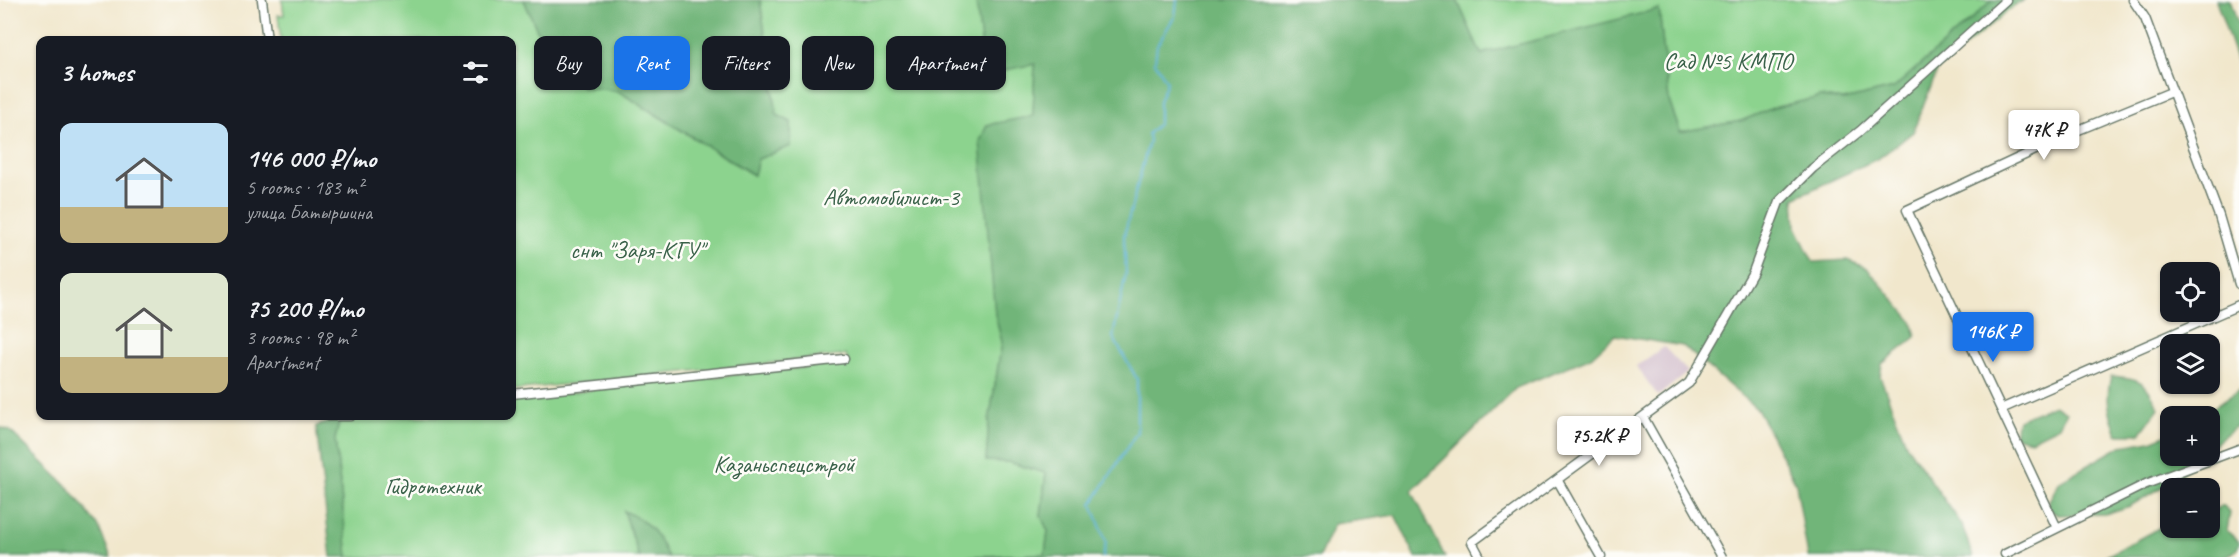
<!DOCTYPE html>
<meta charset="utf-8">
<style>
:root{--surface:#171b24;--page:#242831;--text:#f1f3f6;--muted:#9ea1a6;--accent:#1a73e8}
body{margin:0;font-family:Caveat,sans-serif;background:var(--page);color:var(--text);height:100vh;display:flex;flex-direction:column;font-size:22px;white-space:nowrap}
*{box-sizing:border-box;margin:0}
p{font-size:20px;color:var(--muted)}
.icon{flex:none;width:33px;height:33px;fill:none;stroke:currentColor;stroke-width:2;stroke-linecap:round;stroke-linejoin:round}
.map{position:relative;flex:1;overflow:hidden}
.side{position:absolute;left:36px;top:36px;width:480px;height:384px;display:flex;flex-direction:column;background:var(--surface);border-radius:12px;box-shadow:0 2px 4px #0004}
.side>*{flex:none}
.hud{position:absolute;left:534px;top:36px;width:570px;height:54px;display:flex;gap:12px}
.fabs{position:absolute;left:2160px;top:262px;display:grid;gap:12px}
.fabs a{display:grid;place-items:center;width:60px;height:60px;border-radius:12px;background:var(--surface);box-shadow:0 2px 4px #0004;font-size:30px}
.price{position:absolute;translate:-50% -51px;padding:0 14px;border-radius:6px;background:#fff;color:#222;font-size:20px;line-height:39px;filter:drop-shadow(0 2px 3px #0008)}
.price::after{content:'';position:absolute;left:50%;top:36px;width:18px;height:14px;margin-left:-9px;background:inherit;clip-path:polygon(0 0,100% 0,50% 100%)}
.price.current{background:var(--accent);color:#fff}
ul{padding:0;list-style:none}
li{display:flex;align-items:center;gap:18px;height:150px;padding:0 24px}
li span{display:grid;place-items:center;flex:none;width:168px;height:120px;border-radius:12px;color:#555}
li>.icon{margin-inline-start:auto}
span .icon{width:72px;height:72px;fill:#fffc;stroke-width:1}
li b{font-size:26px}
h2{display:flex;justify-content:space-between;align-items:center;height:72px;padding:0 24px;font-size:26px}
.tag{padding:0 21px;border-radius:12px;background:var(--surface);box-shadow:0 2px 4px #0004;font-size:21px;line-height:54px}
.tag.current{background:var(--accent);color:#fff}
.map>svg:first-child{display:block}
</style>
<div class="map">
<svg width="2239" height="557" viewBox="0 0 2239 557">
<rect width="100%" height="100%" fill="#fdfcf7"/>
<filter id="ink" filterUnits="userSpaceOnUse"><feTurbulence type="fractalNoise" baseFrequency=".0167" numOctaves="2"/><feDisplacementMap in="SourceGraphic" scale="12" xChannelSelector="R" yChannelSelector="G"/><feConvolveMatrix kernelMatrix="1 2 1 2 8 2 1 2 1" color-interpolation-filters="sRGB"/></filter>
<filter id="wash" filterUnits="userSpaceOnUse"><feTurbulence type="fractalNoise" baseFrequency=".008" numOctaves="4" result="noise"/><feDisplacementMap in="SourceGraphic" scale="24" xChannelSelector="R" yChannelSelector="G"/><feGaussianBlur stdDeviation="1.35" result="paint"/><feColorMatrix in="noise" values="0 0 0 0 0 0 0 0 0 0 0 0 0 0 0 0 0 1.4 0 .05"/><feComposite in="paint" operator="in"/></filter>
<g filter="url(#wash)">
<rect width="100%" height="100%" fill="#f1e7cc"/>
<path fill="#d1bdcc" d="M1664,347L1688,372L1658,396L1636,366Z"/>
<path fill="#8cd38e" stroke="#568861" stroke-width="1.5" d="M282,0H524L549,58L583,86L618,91L753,175L758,159L791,146V122L777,115L760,0H976L985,73L1035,64L1033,116L987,125L995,314L1002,342L989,422L986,461L1008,462L1046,473L1041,516L1048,531L1045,554L956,557H668L658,537L625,512L639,557H348L335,439L340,419L384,416H512V397C539,394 568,395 595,389L849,363L846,355L512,390V40H281L278,15H284Z
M1457,0H1993L1894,88L1844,100L1820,97L1773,108L1741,121L1680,132L1669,101L1659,10L1481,54Z"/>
<path fill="#71b579" stroke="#487956" stroke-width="1.5" d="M524,0H760L777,115L791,122V146L758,159L754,175L618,91L583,87L549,58Z
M976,0H1457L1481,54L1659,9L1669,101L1680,132L1741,121L1773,108L1820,97L1844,100L1894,88L1993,0H2024L2009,10L1938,69L1913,132L1879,158L1794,198L1796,227L1813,262L1848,260L1867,268L1912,321L1916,337L1882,364L1880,376L1907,446L1962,525L1973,557H1808L1796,484L1758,410L1683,346L1615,335L1591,357L1516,388L1412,491L1445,557H1416L1395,515L1334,524L1319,557H956L1045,554L1048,531L1041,516L1046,473L1008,462L986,461L989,422L1002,342L995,314L980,141L987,125L1033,116L1035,64L985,74Z
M2216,0H2230L2239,26V67Z
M2111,376C2143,379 2144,380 2159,408L2140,434H2117C2109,413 2105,398 2111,376Z
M2239,390V424L2210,447V417H2200Z
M2054,405L2066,412L2059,426L2031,440L2014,436L2018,420Z
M340,419L335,439L348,557H331L316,426Z
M0,427L10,431L70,489L98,526L111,557H0Z
M2170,433V456H2200L2173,481L2130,506L2105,514L2058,515L2045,508L2060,481L2121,446L2151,441Z
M2223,505L2230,513L2227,531L2239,541C2239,552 2231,554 2222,557H2105L2170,522V528H2210V512Z
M624,511C651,523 655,531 668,557H639Z"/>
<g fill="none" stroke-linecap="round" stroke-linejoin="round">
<path stroke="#5cb2d9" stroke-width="2" d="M1103,557L1106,542L1092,504L1137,432V379L1113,337L1126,273L1124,236L1149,141L1148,134L1159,123V101L1167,82L1155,62L1157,45L1175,16L1177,0"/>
</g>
</g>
<g filter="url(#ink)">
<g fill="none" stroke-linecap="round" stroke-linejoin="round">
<defs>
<path id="minor" d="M262,0L267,40
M2133,0L2145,18L2219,216L2239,284
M512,394L844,359
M2001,409L2239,305
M329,416H350
M1643,417L1722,557
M1558,481L1601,557
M2057,528L1907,210L2076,131L2171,92
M2005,554L2146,484L2239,449
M1480,557L1472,542L1689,383L1753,272L1779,202L1813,168L1860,131L2006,0"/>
</defs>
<use href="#minor" stroke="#687869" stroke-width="11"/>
<use href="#minor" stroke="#fff" stroke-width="8"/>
</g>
</g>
<g text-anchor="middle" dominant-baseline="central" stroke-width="5" stroke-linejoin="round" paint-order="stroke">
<g font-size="24" fill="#3a624a" stroke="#fdfcf7">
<text x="1728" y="61">Сад №5 КМПО</text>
<text x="891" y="197">Автомобилист-3</text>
<text x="637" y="250">снт "Заря-КГУ"</text>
<text x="784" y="464">Казаньспецстрой</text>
<text x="433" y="486">Гидротехник</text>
</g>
</g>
</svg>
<div class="fabs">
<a><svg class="icon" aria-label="locate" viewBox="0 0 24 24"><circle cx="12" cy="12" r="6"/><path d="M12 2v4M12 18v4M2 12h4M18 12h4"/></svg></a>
<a><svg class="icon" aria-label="layers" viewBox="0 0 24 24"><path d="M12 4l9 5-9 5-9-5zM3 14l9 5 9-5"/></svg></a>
<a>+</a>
<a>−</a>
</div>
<b class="price" style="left:2044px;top:161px">47K ₽</b>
<b class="price current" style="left:1993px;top:363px">146K ₽</b>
<b class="price" style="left:1599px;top:467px">75.2K ₽</b>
<div class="hud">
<a class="tag">Buy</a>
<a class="tag current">Rent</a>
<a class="tag">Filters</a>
<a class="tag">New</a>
<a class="tag">Apartment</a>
</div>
<section class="side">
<h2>3 homes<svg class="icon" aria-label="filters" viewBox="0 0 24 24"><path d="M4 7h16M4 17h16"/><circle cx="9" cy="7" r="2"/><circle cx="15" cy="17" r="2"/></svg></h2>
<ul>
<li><span style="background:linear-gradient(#bfe0f5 70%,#c2b280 0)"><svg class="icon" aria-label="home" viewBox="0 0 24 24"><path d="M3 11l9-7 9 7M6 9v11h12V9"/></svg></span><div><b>146 000 ₽/mo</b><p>5 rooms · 183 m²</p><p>улица Батыршина</p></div></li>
<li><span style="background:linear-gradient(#dfe7d0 70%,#c2b280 0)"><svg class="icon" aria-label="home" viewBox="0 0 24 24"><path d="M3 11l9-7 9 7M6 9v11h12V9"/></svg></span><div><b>75 200 ₽/mo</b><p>3 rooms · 98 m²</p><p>Apartment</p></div></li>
</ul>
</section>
</div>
